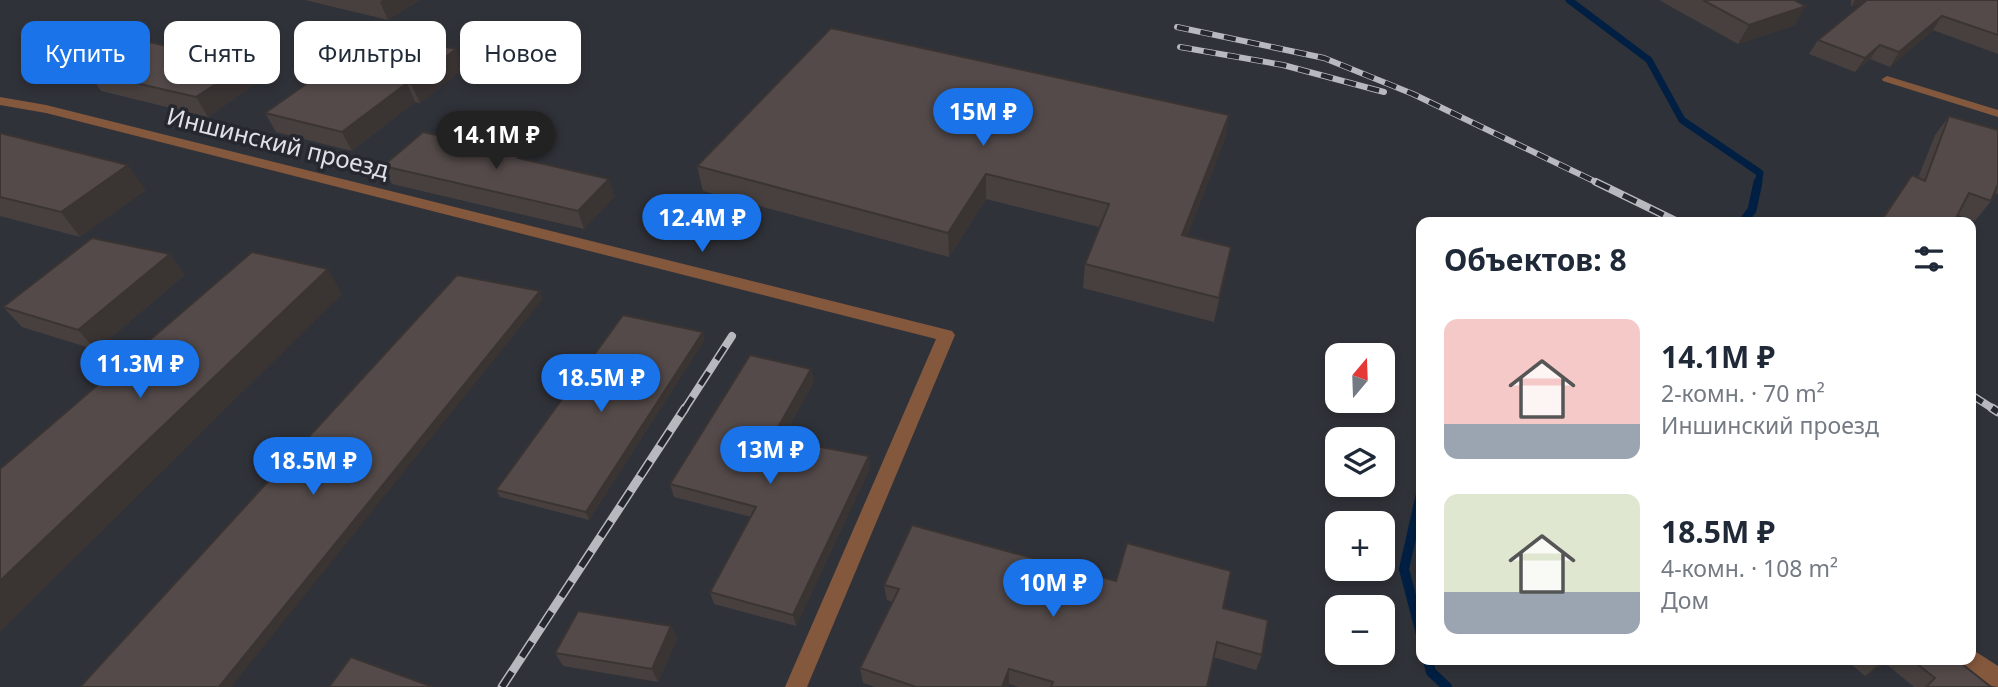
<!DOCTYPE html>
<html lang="ru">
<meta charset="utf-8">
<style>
:root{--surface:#fff;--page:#f2f2f3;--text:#1f2937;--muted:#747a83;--accent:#1a73e8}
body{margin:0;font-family:"Noto Sans",sans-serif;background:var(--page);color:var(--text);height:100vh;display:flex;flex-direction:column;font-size:26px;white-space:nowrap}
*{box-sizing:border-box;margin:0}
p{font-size:23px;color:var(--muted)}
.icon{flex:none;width:38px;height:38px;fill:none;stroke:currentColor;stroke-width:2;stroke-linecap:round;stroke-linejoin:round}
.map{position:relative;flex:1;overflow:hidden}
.panel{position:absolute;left:1416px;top:217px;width:560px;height:448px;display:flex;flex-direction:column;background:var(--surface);border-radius:14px;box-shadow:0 4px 10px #0003}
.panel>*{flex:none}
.hud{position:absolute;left:21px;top:21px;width:665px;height:63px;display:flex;gap:14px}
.needle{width:46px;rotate:19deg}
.controls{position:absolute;left:1325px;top:343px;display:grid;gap:14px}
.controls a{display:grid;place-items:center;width:70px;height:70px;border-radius:14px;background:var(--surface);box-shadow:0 4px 10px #0003;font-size:35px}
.price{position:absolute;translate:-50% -60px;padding:0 16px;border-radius:24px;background:var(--accent);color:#fff;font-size:23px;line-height:46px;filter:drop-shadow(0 2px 4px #0008)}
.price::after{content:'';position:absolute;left:50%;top:42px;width:21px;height:16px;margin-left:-10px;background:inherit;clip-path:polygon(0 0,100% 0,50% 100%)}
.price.on{background:#222;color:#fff}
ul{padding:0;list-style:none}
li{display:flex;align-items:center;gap:21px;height:175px;padding:0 28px}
li span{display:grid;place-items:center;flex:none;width:196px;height:140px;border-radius:14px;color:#555}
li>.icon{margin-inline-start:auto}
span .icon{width:84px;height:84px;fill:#fffc;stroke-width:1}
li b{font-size:30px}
h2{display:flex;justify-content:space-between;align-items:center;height:84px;padding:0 28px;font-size:30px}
.chip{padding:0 24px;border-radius:14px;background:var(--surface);box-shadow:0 4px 10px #0003;font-size:24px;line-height:63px}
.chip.on{background:var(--accent);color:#fff}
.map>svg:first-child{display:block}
</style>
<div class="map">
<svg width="1998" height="687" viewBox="0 0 1998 687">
<rect width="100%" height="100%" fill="#303239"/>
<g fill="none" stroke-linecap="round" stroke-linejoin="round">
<path stroke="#001f42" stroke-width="7" d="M1569,0L1649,60L1682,120L1760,173L1758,184"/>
<path stroke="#001f42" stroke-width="9" d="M1743,222L1752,210L1758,182"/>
<path stroke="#001f42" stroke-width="10" d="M1421,494L1404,569L1421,634
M1428,660L1431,672L1447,687"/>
<path fill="#84583d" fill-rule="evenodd" d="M1887,76L1998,110V117L1883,81L1882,79Z"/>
<path fill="#84583d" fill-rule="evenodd" d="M0,97L46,105L952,331L955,335L807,687H785L936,339L46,113L0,105Z
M1970,648L1998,666V687C1986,687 1965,671 1960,660H1970Z"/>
<defs>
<path id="rail-far2" d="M1177,27L1324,58L1413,94L1600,184
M1180,47L1283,65L1384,92"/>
<path id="rail-far1" d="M1596,182L1678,222
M1970,394L1995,410
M684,410L732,336"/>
<path id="rail" d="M1992,408L1998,412
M502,687L685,408"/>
</defs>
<use href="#rail-far2" stroke="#b7b9be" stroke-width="6"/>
<use href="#rail-far1" stroke="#b7b9be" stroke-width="8"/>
<use href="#rail" stroke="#b7b9be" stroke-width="9"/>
<use href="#rail-far2" stroke="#26282f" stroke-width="4.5" stroke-dasharray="12" stroke-linecap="butt"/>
<use href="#rail-far1" stroke="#26282f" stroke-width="5" stroke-dasharray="15" stroke-linecap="butt"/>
<use href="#rail" stroke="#26282f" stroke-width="6" stroke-dasharray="18" stroke-linecap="butt"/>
</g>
<path fill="#47403f" d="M305,0H420L388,20Z
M1659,0H1794L1795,25L1738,44Z
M1851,0H1998V54L1933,30L1890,67L1870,59L1855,72L1809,54L1818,40L1864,2L1851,7Z
M316,52L463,69L420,103L415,102L352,151L276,132L265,113L325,71Z
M246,64L257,83L208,117L101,91L88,72Z
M1229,115L1225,139L1187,236L1226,272L1214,322L1083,288L1085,264L1099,227L986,199L949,257L703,191L697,166Z
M1949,116L1998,130V194L1994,193L1991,201L1975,221L1958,215L1954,222H1879L1912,175L1918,178L1935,135Z
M0,133L146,190L80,237L0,216Z
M524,159L615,196L584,229L392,184L383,166Z
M170,254L185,275L96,350L22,327L3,307Z
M705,339L589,520L500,497L496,490Z
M811,369L814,382L781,440L869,456L870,468L796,626L714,604L710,592L751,517L674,497L670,484Z
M1116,581L1223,608L1262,655L1256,670L1213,657L1207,687H1019L1009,684L1008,687H875L863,683L860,668L892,602L887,600L884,585Z
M671,626L677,639L658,682L563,666L555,653Z
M1846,660H1957L1991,687H1914L1885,663L1865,676Z"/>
<path fill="#3a3433" d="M383,0H420L388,20L380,2Z
M1855,0H1872L1851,7Z
M1806,6L1795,25L1738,44L1749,25Z
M1942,16L1933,30L1890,67L1899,52Z
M1880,45L1870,59L1855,72L1865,58Z
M456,49L463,69L420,103L411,84Z
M246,64L257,83L208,117L196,97Z
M407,83L415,102L352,151L342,132Z
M1229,115L1225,139L1178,259L1182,235Z
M128,165L146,190L80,237L61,212Z
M986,174V199L949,257L948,233Z
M609,179L615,196L584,229L578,211Z
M1231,247L1226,272L1214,322L1219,298Z
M170,254L185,275L96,350L78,330Z
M328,269L342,294L0,632V581Z
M540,291L543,299L231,687H219Z
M703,332L705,339L589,520L586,512Z
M811,369L814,382L775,450L772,438Z
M869,456L870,468L796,626L793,615Z
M671,626L677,639L658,682L652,669Z
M1885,660H1888L1865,676L1880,663Z
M1009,669V684L1008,687H1002Z"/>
<path fill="#534a49" stroke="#3a3433" stroke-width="2" d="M1703,0H1794L1806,6L1749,25Z
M1867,0H1998V35L1942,16L1899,52L1880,45L1865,58L1818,40Z
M353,27L456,49L411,84L407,83L342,132L265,113L343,58L316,52Z
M831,28L1229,115L1182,235L1231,247L1219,298L1085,264L1109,204L986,174L948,233L697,166Z
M141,40L246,64L196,97L88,72Z
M1949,116L1998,130V184L1991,201L1969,193L1954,222H1886L1882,220L1912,175L1925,181Z
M423,132L522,154L518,158L609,179L578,211L383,166Z
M0,133L128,165L61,212L0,197Z
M92,238L170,254L78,330L3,307Z
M252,252L328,269L0,581V469Z
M457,275L540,291L219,687H80Z
M623,315L703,332L586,512L496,490Z
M750,355L811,369L772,438L869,456L793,615L710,592L756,507L670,484Z
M912,525L1116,581L1127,543L1231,571L1223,608L1268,620L1262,655L1217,642L1207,687H1051L1053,682L1009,669L1002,687H916L860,668L899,589L884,585Z
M578,611L671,626L652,669L555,653Z
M351,657L433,687H329Z
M1876,660H1885L1880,663Z
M1912,660H1957L1991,687H1926L1935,678Z"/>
<g text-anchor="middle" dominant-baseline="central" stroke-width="7" stroke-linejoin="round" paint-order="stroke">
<g font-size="24" fill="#e0e1e6" stroke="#26282f">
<text transform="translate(278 142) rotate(14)">Иншинский проезд</text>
</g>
</g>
</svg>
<div class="controls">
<a><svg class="needle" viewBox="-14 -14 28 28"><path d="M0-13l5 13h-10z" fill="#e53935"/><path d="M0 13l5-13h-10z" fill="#747a83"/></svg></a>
<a><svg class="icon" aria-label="layers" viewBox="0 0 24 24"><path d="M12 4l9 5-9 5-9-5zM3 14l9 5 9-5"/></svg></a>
<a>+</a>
<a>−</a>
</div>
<b class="price" style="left:983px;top:148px">15M ₽</b>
<b class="price on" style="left:496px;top:171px">14.1M ₽</b>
<b class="price" style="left:702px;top:254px">12.4M ₽</b>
<b class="price" style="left:140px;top:400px">11.3M ₽</b>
<b class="price" style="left:601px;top:414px">18.5M ₽</b>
<b class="price" style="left:770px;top:486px">13M ₽</b>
<b class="price" style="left:313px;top:497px">18.5M ₽</b>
<b class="price" style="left:1053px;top:619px">10M ₽</b>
<div class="hud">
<a class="chip on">Купить</a>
<a class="chip">Снять</a>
<a class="chip">Фильтры</a>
<a class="chip">Новое</a>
</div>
<section class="panel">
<h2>Объектов: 8<svg class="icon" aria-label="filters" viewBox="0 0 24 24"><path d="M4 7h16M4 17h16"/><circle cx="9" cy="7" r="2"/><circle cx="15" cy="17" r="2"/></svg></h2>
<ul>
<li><span style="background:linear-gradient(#f6c9c9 75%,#9aa5b1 0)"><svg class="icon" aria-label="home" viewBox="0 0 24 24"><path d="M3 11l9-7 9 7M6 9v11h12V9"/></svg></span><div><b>14.1M ₽</b><p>2-комн. · 70 m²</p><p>Иншинский проезд</p></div></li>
<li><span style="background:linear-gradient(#dfe7d0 70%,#9aa5b1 0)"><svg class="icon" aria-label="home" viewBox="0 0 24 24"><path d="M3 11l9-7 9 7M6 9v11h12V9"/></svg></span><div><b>18.5M ₽</b><p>4-комн. · 108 m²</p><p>Дом</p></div></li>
</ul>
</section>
</div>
